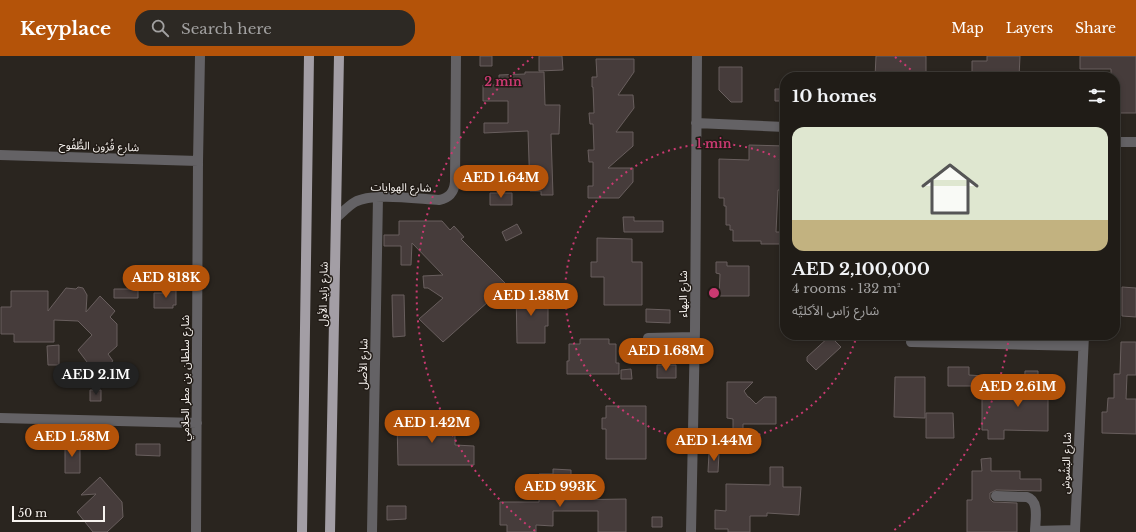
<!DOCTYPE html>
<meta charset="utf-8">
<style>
:root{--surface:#201c17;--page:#2d2924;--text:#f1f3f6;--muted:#a2a1a1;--line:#3d3a36;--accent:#b45309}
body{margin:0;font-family:"Libre Baskerville","Noto Sans Arabic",serif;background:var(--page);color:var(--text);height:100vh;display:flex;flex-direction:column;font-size:15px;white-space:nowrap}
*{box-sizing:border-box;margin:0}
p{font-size:13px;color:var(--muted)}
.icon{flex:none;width:22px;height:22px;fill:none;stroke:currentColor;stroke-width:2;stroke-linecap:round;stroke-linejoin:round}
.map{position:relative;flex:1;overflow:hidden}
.drawer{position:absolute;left:780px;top:16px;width:340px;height:268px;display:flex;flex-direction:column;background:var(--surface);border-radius:16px;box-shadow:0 2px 6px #0003,0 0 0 1px var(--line)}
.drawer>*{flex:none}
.scale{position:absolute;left:12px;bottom:10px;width:93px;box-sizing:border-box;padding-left:4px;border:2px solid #f7f3ef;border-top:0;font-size:11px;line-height:14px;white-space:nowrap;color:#f7f3ef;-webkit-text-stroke:3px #211b16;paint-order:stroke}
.price{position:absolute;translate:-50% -34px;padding:0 9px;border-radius:14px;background:var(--accent);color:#fff;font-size:13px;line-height:26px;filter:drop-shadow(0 1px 2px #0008)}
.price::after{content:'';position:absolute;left:50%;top:24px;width:12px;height:9px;margin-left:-6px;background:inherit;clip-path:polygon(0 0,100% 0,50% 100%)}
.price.active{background:#222;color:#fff}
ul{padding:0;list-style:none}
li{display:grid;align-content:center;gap:8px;height:212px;padding:0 12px}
li span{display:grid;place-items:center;height:124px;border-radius:12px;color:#555}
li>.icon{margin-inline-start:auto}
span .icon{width:72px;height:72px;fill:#fffc;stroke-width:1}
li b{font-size:17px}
h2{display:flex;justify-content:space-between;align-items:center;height:48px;padding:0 12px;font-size:17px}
header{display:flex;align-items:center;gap:24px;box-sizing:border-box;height:56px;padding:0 20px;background:var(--accent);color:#fff}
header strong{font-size:19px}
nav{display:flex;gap:22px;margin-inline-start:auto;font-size:14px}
.search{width:280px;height:36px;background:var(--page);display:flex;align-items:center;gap:10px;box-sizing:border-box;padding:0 14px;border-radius:16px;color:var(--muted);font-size:15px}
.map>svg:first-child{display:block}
</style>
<header>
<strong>Keyplace</strong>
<div class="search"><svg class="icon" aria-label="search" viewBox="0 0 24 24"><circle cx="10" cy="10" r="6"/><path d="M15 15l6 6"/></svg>Search here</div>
<nav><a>Map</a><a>Layers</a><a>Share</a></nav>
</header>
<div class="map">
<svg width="1136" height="476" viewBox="0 0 1136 476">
<rect width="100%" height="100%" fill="#2a251f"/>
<path fill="#463c3b" stroke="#695f5e" d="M480,0H492V10H480Z
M539,0H562L563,14L539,15Z
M876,0H926V21H875Z
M987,0H1020L1019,21H972V5H987Z
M1080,0H1136V57H1115V21H1111V13H1080Z
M596,3H634V16L618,39H633L634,52L616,76H633V90L608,112H633V126L619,142H588V130H593V106H589L588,94H594L593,68H590L589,57H594L593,31H592V21H597Z
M719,11H742V46H731L719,34Z
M525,16H544L545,49H560L559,78H551L553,139H541V135H530L528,75L484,77V67H508V45H483V29H499V19L525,18Z
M775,33H785V45H775Z
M749,89L785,90V134H778L776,176H785V188H761V185H733V174H730V169H726V150H724V142H719V103L749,104Z
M482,114V125H470L469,115Z
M490,137H512V149H490Z
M623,161H634V165H663V176H624Z
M399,165H442L450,174L454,170L464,181L461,183L507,229L443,286L419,263L443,242L428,232H424L423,220L443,219L412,187L411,209H401V190H384V179H399Z
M517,168L522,177L506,185L502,176Z
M597,182L632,183V206H642V249H604V221H591V206H597Z
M716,206H727V210H749V240H719L720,218L716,217Z
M78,231L83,232L87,239L86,256L100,240L115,255L110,261L117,268V290L108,298L113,305L96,318L78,294L92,279L78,265L54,264V286H14V278H1V251H11V235H48V255L66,232L76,233Z
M1122,231L1136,232V261L1122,260Z
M164,232H176V249H173V252H154V237H164Z
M114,233H138V242H114Z
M516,234H540V245H548V270H545V287H517Z
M392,239H404L405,280L393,281Z
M646,253L670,254V267L646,266Z
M830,280L841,291L816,314L807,305V301Z
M580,283H609V288H616V307H619V318H567V305H569V288H580Z
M1121,286H1136V319H1127L1126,343H1136V378L1102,377V356H1107L1108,342H1114V318H1120Z
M59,289V309H48L47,290Z
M657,309H676V322H657Z
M948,311H969V319L984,320V330H948Z
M631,313L632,323H621V314Z
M1025,315H1038V324H1057V334H1048V375L1004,374V383H988V374H982V338L1024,339Z
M895,321H925V362L894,361Z
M727,326H753L744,335L748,341H749L756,348L764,341H776V368H743V374H733V363L727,362Z
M90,334H101V345H90Z
M606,350H646V403H606V373H602V362H606Z
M443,356H455V389L474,390V409H398L397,366L443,365Z
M926,357H953L954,382H926Z
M65,388H80V417H65Z
M136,388H160V400L136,399Z
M709,397H719L718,416H708Z
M991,402V415H1020V423H1041V435L996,434L990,437V443L993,446L1017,447V476H967V444H972V415H982L981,403Z
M770,411H783V431H801L799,459L767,457V460H750V476H728V473H715V454L726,455V428L770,429Z
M553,413L571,414V425H562V444L626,443V476H598V455H553V470L536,469V476H507V469H500V446H539V418H553Z
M100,421L122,446L123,461L107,476H93L77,456L96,438L81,439Z
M387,450H406V463L387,464Z
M652,461H662V471H652Z"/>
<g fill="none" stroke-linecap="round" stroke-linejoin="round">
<path stroke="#646265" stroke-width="10" d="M696,67L785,71
M1115,86H1136
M0,99L198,105
M336,162C342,157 348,150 355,146C372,136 418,143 439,144C449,142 454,137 455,126L456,0
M648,282L694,281
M911,286L1083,290
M0,362L197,367
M996,440L1027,441C1040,445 1035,465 1035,476
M1035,475L1075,474
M196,476L198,105L200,0
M372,476L378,141
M691,476L695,273L697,0
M1075,476L1084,279"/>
<path stroke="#a39ea5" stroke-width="10" d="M302,476L309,0
M330,476L339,0"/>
</g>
<g fill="none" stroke="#ca3971" stroke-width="2" stroke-dasharray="2 4">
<path d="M857 279A149 149 0 1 1 784 105"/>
<path d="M1009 281A298 298 0 0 1 893 475M535 475A298 298 0 0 1 533 1M895 1A298 298 0 0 1 919 21"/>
</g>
<g text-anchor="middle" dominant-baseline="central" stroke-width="3" stroke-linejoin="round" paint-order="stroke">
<g font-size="11" fill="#f7f3ef" stroke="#211b16">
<text transform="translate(99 90) rotate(2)">شارع قُرُون الطُّفُوح</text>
<text transform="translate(401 131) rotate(1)">شارع الهوايات</text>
<text transform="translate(323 238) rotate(-89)">شارع زايد الأول</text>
<text transform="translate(683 238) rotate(-90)">شارع البهاء</text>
<text transform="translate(363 308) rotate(-89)">شارع الأصل</text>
<text transform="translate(185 322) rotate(-90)">شارع سلطان بن مطر الحلامي</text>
<text transform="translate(1066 407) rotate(-88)">شارع البَشُوش</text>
</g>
</g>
<circle cx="714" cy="237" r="6" fill="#ca3971" stroke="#211b16" stroke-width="2"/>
<g font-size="12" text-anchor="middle" font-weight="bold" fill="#ca3971" stroke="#211b16" stroke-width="3" stroke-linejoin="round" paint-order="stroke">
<text x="503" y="30">2 min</text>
<text x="714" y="92">1 min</text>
</g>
</svg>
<div class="scale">50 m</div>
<b class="price" style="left:501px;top:143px">AED 1.64M</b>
<b class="price" style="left:166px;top:243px">AED 818K</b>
<b class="price" style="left:531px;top:261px">AED 1.38M</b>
<b class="price" style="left:666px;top:316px">AED 1.68M</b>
<b class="price active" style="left:96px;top:340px">AED 2.1M</b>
<b class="price" style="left:1018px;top:352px">AED 2.61M</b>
<b class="price" style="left:432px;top:388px">AED 1.42M</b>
<b class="price" style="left:72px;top:402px">AED 1.58M</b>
<b class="price" style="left:714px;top:406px">AED 1.44M</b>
<b class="price" style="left:560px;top:452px">AED 993K</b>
<section class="drawer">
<h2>10 homes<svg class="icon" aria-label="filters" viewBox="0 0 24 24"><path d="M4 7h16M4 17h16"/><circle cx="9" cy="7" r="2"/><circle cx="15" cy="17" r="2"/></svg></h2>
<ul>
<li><span style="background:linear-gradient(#dfe7d0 75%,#c2b280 0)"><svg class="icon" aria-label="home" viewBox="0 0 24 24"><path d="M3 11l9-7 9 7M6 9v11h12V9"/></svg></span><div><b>AED 2,100,000</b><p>4 rooms · 132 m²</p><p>شارع رَاس الأكليَّه</p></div></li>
</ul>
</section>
</div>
